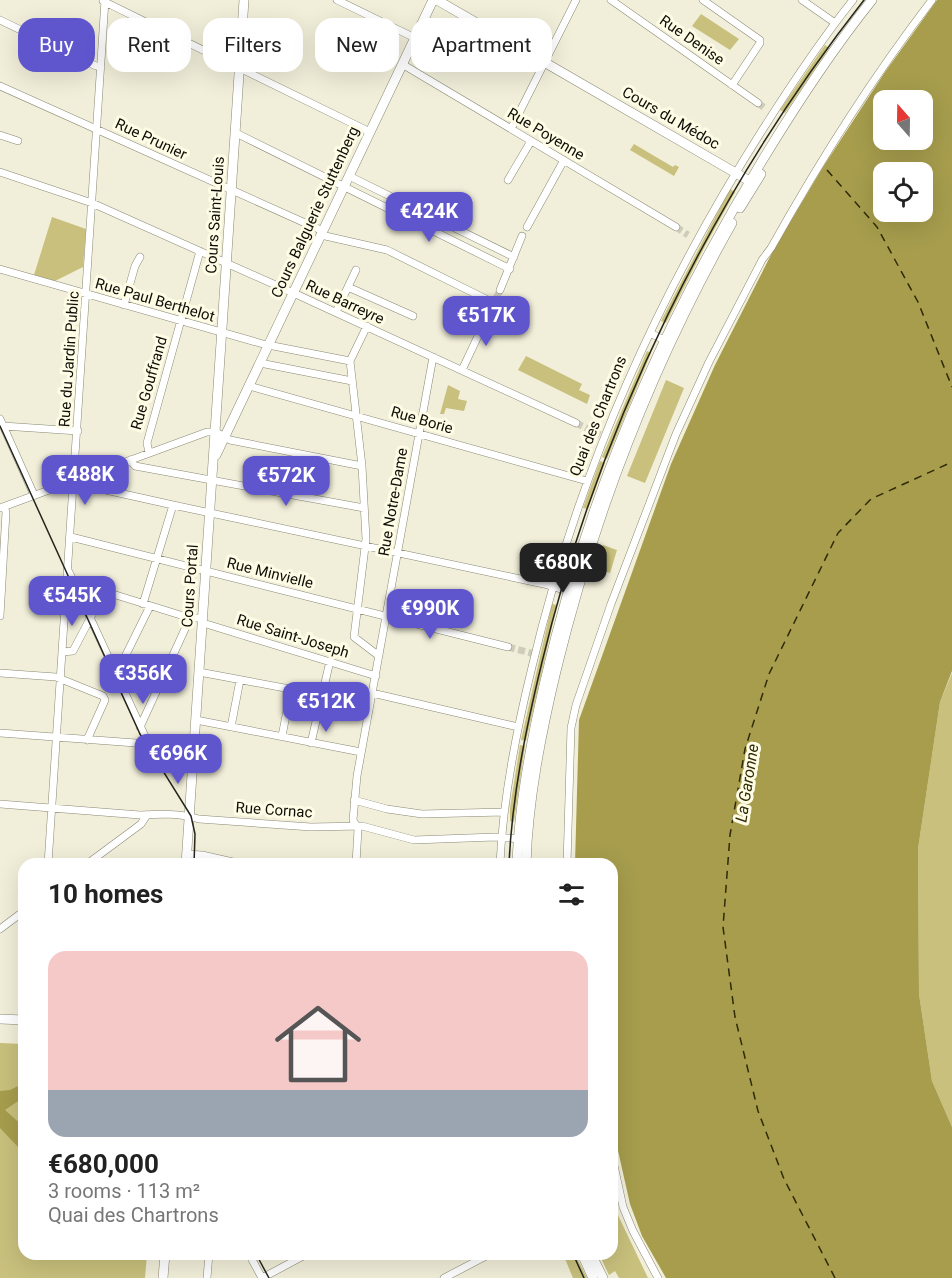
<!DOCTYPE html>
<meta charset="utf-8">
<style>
:root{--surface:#fff;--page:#f2f2f2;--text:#222;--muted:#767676;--line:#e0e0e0;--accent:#5f55cd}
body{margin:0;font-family:Roboto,sans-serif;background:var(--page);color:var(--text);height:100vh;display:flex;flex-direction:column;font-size:22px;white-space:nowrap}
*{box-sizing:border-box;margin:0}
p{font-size:20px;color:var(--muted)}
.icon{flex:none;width:33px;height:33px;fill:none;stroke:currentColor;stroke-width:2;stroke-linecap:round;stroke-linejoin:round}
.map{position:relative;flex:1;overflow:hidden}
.drawer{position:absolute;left:18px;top:858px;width:600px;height:402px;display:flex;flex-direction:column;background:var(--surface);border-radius:18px;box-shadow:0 6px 24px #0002}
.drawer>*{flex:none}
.guide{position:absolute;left:18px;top:18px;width:600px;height:54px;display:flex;gap:12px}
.needle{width:39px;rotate:340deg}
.buttons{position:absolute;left:873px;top:90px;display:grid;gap:12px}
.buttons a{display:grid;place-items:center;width:60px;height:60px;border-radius:12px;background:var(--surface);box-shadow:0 6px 24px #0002;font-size:30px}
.price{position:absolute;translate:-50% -51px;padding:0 14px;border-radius:12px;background:var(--accent);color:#fff;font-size:20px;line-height:39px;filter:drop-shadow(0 2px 3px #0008)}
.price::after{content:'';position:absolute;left:50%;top:36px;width:18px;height:14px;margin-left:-9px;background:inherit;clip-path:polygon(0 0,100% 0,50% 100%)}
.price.active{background:#222;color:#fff}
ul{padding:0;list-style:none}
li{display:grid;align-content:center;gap:12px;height:318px;padding:0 30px}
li+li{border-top:2px solid var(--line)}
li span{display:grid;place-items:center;height:186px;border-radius:18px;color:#555}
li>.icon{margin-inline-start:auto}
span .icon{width:108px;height:108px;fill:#fffc;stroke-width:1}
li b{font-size:26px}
h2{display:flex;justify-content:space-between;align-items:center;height:72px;padding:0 30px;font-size:26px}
.tag{padding:0 21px;border-radius:18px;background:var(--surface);box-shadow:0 6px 24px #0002;font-size:21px;line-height:54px}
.tag.active{background:var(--accent);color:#fff}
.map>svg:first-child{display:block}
</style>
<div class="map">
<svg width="952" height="1278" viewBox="0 0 952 1278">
<rect width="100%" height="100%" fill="#f1efd9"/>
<path fill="#c8c07c" d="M701,14L739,39L730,50L692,26Z
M825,45L829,48L785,113L780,110Z
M634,144L673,167L675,165L679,167L674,176L630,150Z
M730,189L735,192L705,246L666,323L661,321Z
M52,217L86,229L83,267L55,281L34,275Z
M647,351L651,353L607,459L602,457Z
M526,356L582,384L579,390L590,395L587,404L518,370Z
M666,380L684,388L645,483L627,476Z
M448,385L460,391L458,399L467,401L464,411L446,408L444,414H440Z
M600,461L605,463L588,509L583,508Z
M603,545L617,550L610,573L596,569Z
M552,604L557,605L526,741L521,740Z
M952,673V1127L932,1081L919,994L918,849L940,702Z
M520,745L525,746L514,822L510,821V808Z
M0,1043L24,1044V1254H147L145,1278H0Z
M617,1213L648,1278H619L615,1271L609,1275L599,1254H612V1215Z
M563,1254H575L587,1278H573Z"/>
<path fill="#a79d4d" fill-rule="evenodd" d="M937,0H952V671L940,702L918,849L919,994L932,1081L952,1127V1278H666L642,1236L630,1204L612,1124V864H575L579,720L671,464L715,365L774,249L823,167L885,72ZM884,100H922V140H884ZM884,172H922V212H884Z
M24,1083V1097L5,1110L24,1127V1160L19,1148L0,1128V1091L10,1090Z"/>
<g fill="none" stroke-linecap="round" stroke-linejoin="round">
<path stroke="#2f2b06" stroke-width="1.5" stroke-dasharray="8 6" stroke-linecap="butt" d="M827,170L877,227L918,302L952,387
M835,1278L784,1179L758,1111L735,1017L723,927L730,835L745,749L769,674L838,533L871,499L952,462"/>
<path stroke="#cfcdba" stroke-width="7" stroke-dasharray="7 3.5" stroke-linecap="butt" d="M758,103L766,109
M676,227L688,235
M496,299L500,290
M576,423L600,435
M508,647L535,654"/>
<defs>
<path id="minor" d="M337,0L415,38
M611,0L758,103
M703,0L760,40V43L732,85
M802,0L835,23
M103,1L370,132
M0,20L96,66L101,67
M402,64L676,227
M0,86L323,231
M511,129L576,0
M236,133L510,269
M0,135L18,141
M0,172L92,203L300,296L576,423
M349,176L514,257
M508,180L531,141
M527,227L564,160
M321,235L387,250L494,303
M0,269L263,344L350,361
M348,287L413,316
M500,290L522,236
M124,305L135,266L140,257
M336,312L356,270
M367,326L350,361L362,466L366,539L354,637L379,656
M650,333L668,342
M260,363L352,381
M462,370L488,315
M249,386L587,481
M0,419L34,495
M3,426L78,431
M149,453L147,443L200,251
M130,460L135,466L364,508
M75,480L92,487L173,505L544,584L571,592
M0,508L207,432H216L230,440L362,466
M71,537L508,647
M69,572L149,745
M74,582L190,618H203
M143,604L173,505
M0,616L6,512L4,507
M203,623L376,676
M62,652L73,651L104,592
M199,672L322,695
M0,673L56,677L103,696L105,700L87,740
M116,675L150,606
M372,693L518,727
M196,720L361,752
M140,727L190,618
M231,727L240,680
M0,733L136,743L152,747L194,751
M282,736L291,690
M311,743L330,661
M354,800L387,809L422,814L504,812
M0,804L140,815C160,814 180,813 199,819L311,827L362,826L414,840L495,837L522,839
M187,854L202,855L242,864
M48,864L105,0
M87,864L141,824L147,815
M356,864L358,829L353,820L357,776L433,357
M500,864C503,797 516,732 532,667C577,476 658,294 763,129C791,85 820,41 853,0
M567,864L571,728L576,705L611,604L676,434L709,362L762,260L771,248C819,162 872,78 932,0
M0,929L24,911
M612,1156L623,1207L633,1231L658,1278
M249,1254L262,1278
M207,1278L209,1254
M262,1278L307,1254
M444,1278L490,1254"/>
<path id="major" d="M437,0L753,183
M740,208L761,174
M216,455L433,0
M186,864L244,0
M517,864C519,803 531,741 545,681C587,497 664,322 762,161C796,105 831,51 872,0
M526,864C528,799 541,734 556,671C594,515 653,363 732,223
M0,1019L24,1020
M582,1254L593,1278
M591,1254L603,1278
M163,1278L165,1254"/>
</defs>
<use href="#minor" stroke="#8a8874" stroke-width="8"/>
<use href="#major" stroke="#8a8874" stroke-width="10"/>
<use href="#minor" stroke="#fff" stroke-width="7"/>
<use href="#major" stroke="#fff" stroke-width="9"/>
<path stroke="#26251d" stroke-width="1.5" d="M0,426L140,734L191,816L195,834L194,864
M509,864C512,796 526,728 542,662C599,426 714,191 864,0
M256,1254L269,1278
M573,1254L584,1278"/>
</g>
<g text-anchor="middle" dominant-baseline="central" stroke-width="6" stroke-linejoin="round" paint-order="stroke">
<g font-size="15" fill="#0f0e07" stroke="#fffce6">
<text transform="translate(692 40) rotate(35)">Rue Denise</text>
<text transform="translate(671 118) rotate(30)">Cours du Médoc</text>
<text transform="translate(546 134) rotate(31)">Rue Poyenne</text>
<text transform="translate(151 139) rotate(25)">Rue Prunier</text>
<text transform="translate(315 212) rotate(-65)">Cours Balguerie Stuttenberg</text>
<text transform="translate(215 215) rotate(-86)">Cours Saint-Louis</text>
<text transform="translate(155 300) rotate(16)">Rue Paul Berthelot</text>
<text transform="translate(345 302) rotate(25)">Rue Barreyre</text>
<text transform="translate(69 359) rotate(-86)">Rue du Jardin Public</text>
<text transform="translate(149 383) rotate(-74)">Rue Gouffrand</text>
<text transform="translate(598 416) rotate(-68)">Quai des Chartrons</text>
<text transform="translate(422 420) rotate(16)">Rue Borie</text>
<text transform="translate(393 502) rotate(-80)">Rue Notre-Dame</text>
<text transform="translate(270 573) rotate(14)">Rue Minvielle</text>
<text transform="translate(190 586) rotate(-86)">Cours Portal</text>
<text transform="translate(293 636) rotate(17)">Rue Saint-Joseph</text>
<text transform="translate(274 810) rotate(4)">Rue Cornac</text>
</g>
<g font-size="16" font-style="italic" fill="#2f2b06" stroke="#fffce6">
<text transform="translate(747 783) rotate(-81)">La Garonne</text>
</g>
</g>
</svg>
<div class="buttons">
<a><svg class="needle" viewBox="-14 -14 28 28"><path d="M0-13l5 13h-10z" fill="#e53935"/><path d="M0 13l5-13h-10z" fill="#767676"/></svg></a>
<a><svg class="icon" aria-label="locate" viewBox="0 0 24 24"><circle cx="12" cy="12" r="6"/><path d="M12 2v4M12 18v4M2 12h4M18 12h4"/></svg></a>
</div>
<b class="price" style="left:429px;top:243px">€424K</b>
<b class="price" style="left:486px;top:347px">€517K</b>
<b class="price" style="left:85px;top:506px">€488K</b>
<b class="price" style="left:286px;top:507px">€572K</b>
<b class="price active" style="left:563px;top:594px">€680K</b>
<b class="price" style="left:72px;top:627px">€545K</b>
<b class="price" style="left:430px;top:640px">€990K</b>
<b class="price" style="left:143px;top:705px">€356K</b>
<b class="price" style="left:326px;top:733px">€512K</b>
<b class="price" style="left:178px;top:785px">€696K</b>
<div class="guide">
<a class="tag active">Buy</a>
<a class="tag">Rent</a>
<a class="tag">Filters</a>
<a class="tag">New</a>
<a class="tag">Apartment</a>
</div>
<section class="drawer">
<h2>10 homes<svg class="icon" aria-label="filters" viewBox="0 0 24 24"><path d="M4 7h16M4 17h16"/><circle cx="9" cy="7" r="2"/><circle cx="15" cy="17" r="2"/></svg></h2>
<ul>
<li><span style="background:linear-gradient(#f6c9c9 75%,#9aa5b1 0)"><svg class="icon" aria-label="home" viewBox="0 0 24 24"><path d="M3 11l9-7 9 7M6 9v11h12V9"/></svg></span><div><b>€680,000</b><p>3 rooms · 113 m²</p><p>Quai des Chartrons</p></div></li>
</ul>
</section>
</div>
